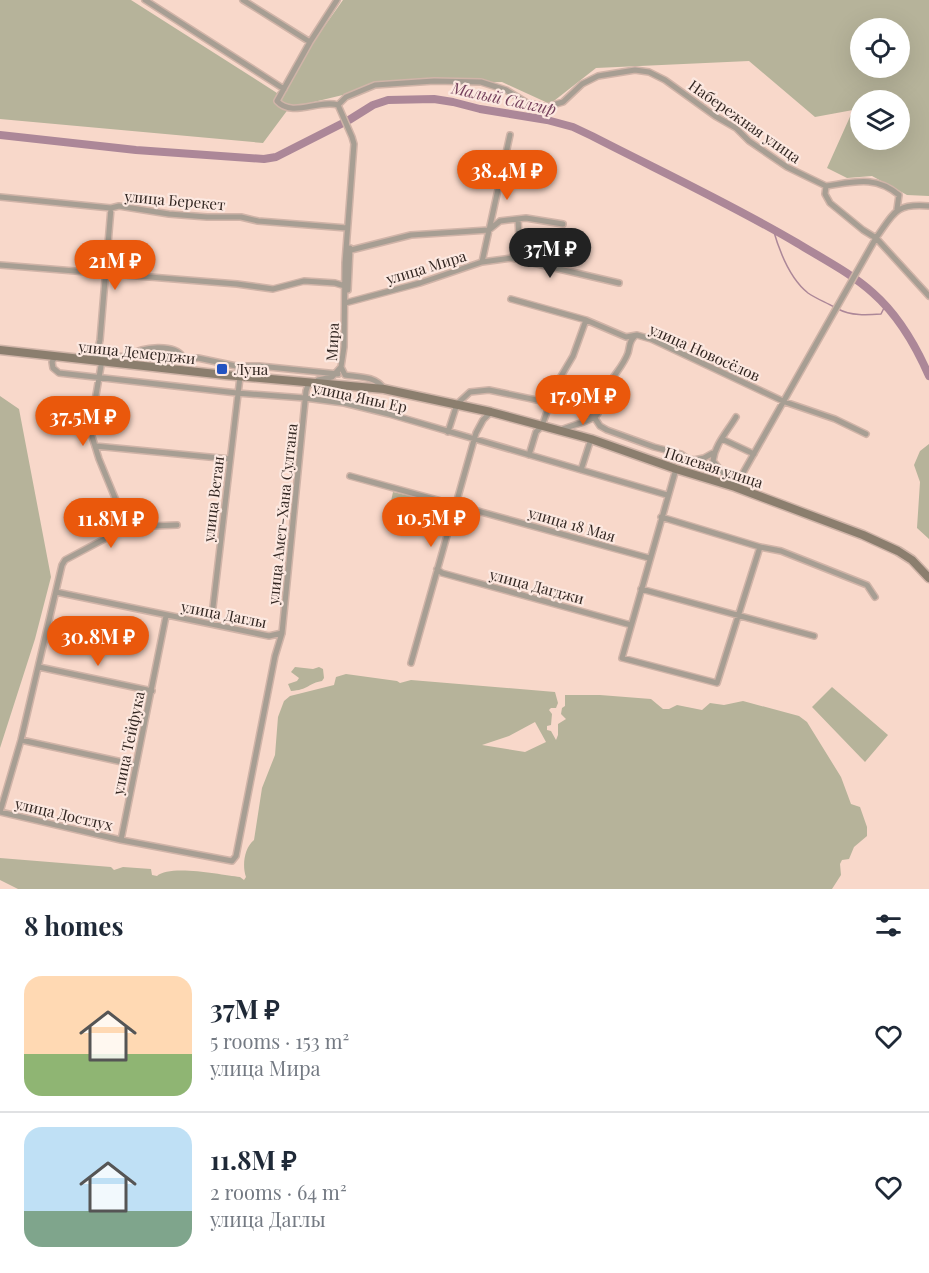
<!DOCTYPE html>
<meta charset="utf-8">
<style>
:root{--surface:#fff;--page:#f2f2f3;--text:#1f2937;--muted:#747a83;--line:#e0e1e3;--accent:#ea580c}
body{margin:0;font-family:"Playfair Display",serif;background:var(--page);color:var(--text);height:100vh;display:flex;flex-direction:column;font-size:22px;white-space:nowrap}
*{box-sizing:border-box;margin:0}
p{font-size:20px;color:var(--muted)}
.icon{flex:none;width:33px;height:33px;fill:none;stroke:currentColor;stroke-width:2;stroke-linecap:round;stroke-linejoin:round}
.map{position:relative;height:889px;overflow:hidden}
.details{display:flex;flex-direction:column;background:var(--surface);flex:1}
.details>*{flex:none}
.buttons{position:absolute;left:850px;top:18px;display:grid;gap:12px}
.buttons a{display:grid;place-items:center;width:60px;height:60px;border-radius:50%;background:var(--surface);box-shadow:0 6px 24px #0002;font-size:30px}
.price{position:absolute;translate:-50% -51px;padding:0 14px;border-radius:21px;background:var(--accent);color:#fff;font-size:20px;line-height:39px;filter:drop-shadow(0 2px 3px #0008)}
.price::after{content:'';position:absolute;left:50%;top:36px;width:18px;height:14px;margin-left:-9px;background:inherit;clip-path:polygon(0 0,100% 0,50% 100%)}
.price.active{background:#222;color:#fff}
ul{padding:0;list-style:none}
li{display:flex;align-items:center;gap:18px;height:150px;padding:0 24px}
li+li{border-top:2px solid var(--line)}
li span{display:grid;place-items:center;flex:none;width:168px;height:120px;border-radius:18px;color:#555}
li>.icon{margin-inline-start:auto}
span .icon{width:72px;height:72px;fill:#fffc;stroke-width:1}
li b{font-size:26px}
h2{display:flex;justify-content:space-between;align-items:center;height:72px;padding:0 24px;font-size:26px}
.map>svg:first-child{display:block}
</style>
<div class="map">
<svg width="929" height="889" viewBox="0 0 929 889">
<rect width="100%" height="100%" fill="#f8d8ca"/>
<path fill="#b6b39a" fill-rule="evenodd" d="M0,0H131L277,93L343,0H929V196L907,195L872,176L847,178L827,168L853,110L815,117L749,61L596,68L550,104L502,82L384,85L289,108L263,143L0,119ZM861,28H900V68H861ZM861,100H900V140H861Z
M0,396L19,409L51,577L35,639L0,748Z
M929,444V539L917,528L920,482L914,465L920,451Z
M393,492L423,499L420,508L391,501Z
M295,667L313,669L319,667L323,669L324,678L322,681C309,683 308,690 291,691L288,684L297,681L299,678L291,672Z
M346,674L397,681L400,683L411,680L555,692L558,703L556,708H551L549,710L552,714L551,725L547,726V730L551,731L556,740L558,735V724L566,719L561,714L562,708L565,706V695H600L651,699L663,709H669L677,705L702,710L710,703L724,705L743,701L799,716L807,722L841,777L851,804L860,807L867,827V836L854,847L849,859L842,860L840,864L841,875L832,889H18L0,880V858L111,867L114,870L123,867L151,869L152,875L157,876C170,864 222,875 240,877L244,880L246,877C242,866 244,848 254,840L262,788L275,755L278,717L284,701L290,696L334,685L336,677ZM535,722L546,742L525,752L482,745L509,736Z
M832,687L888,735L865,762L812,707Z"/>
<g fill="none" stroke-linecap="round" stroke-linejoin="round">
<path stroke="#ac8798" stroke-width="1.5" d="M773,229C779,250 789,278 808,293C815,298 825,302 834,307
M838,309C851,316 867,315 881,314L885,306"/>
<path stroke="#ac8798" stroke-width="8" d="M0,135L136,150L264,159L276,157L349,120L373,105L388,100L434,99L453,102L480,109L547,120L573,127L592,136C660,171 731,204 797,243C823,259 851,273 873,293C898,315 916,346 929,376"/>
<defs>
<path id="street" d="M145,0L284,89
M243,0L310,42
M337,0L310,42L277,101C292,118 319,99 338,105
M338,105L346,97L375,85L434,81L481,82L506,90L527,103L546,107L563,102L582,84L598,76L635,70L649,72L665,80L715,116L736,128L749,141L787,167L826,186L825,194L830,203L863,230L876,238L929,296
M338,105L352,137L354,144L345,263L344,347L341,367L345,375C359,377 376,376 384,389
M826,186C854,182 875,175 899,195L897,209
M0,197L111,208L119,206L169,214L207,217H241L258,221L347,228
M351,250L411,235L489,230L500,221L526,218L563,224
M512,258L519,237L518,219
M482,262L510,135
M0,265L237,284L273,289L304,281L335,283L345,286
M348,290L350,248
M511,299L586,320L626,337L637,335L651,339L785,402L835,419L866,434
M345,303L420,283L482,262L512,258L619,283
M95,355L168,359L198,358L236,366H259L338,374
M130,355C142,347 174,343 183,357
M55,357L52,362L53,368L59,373L237,393L305,398L344,403L389,414L667,495
M93,357L97,352L100,340L111,208
M102,360L90,430L99,459L127,527
M318,380L332,377L341,367
M736,417C727,432 715,444 713,461L735,487L876,238C894,213 895,203 929,206
M561,430C571,425 589,422 596,416C602,410 603,398 606,390C612,376 623,367 628,353C630,346 629,341 635,336
M448,432L457,404L470,392L489,390L570,407L594,417L600,426L607,430L654,447L681,454L688,459L694,460L704,458L713,453
M722,439L754,454
M95,446L230,459
M529,455L536,432L542,426L557,383L573,356L586,320
M581,470L591,439
M350,476L649,558
M661,517L760,547L717,683L622,658L676,469
M177,525L127,527L65,560L62,565L21,740L0,812L121,840L232,861L236,856L275,656L282,633L306,391L309,382
M760,547L781,551L867,585L875,597
M437,569L442,573L631,625
M641,589L814,636
M56,592L269,636L282,633
M211,624L240,377
M411,663L476,433L483,420L491,412
M39,667L152,691
M21,740L136,765
M121,840L166,616"/>
<path id="secondary" d="M0,350L225,375L384,389L491,412L591,439L676,469L735,487L863,535L898,551L912,560L929,578"/>
</defs>
<use href="#street" stroke="#d0b4a8" stroke-width="8"/>
<use href="#secondary" stroke="#d0b4a8" stroke-width="11"/>
<use href="#street" stroke="#a79e93" stroke-width="5"/>
<use href="#secondary" stroke="#8b7e6e" stroke-width="8"/>
</g>
<rect fill="#2353c1" stroke="#fce8e0" stroke-width="2" x="216" y="363" width="12" height="12" rx="3"/>
<g text-anchor="middle" dominant-baseline="central" stroke-width="4.5" stroke-linejoin="round" paint-order="stroke">
<g font-size="15" fill="#322621" stroke="#fce8e0">
<text transform="translate(745 121) rotate(35)">Набережная улица</text>
<text transform="translate(175 200) rotate(5)">улица Берекет</text>
<text transform="translate(426 267) rotate(-17)">улица Мира</text>
<text transform="translate(332 342) rotate(-87)">Мира</text>
<text transform="translate(137 352) rotate(6)">улица Демерджи</text>
<text transform="translate(705 352) rotate(24)">улица Новосёлов</text>
<text transform="translate(360 397) rotate(12)">улица Яны Ер</text>
<text transform="translate(714 467) rotate(18)">Полевая улица</text>
<text transform="translate(213 499) rotate(-83)">улица Ветан</text>
<text transform="translate(282 514) rotate(-84)">улица Амет-Хана Султана</text>
<text transform="translate(572 524) rotate(16)">улица 18 Мая</text>
<text transform="translate(537 586) rotate(15)">улица Дагджи</text>
<text transform="translate(224 614) rotate(11)">улица Даглы</text>
<text transform="translate(128 743) rotate(-78)">улица Тейфука</text>
<text transform="translate(64 814) rotate(13)">улица Достлух</text>
</g>
<g font-size="15" fill="#322621" stroke="#fce8e0" text-anchor="start">
<text x="234" y="369">Луна</text>
</g>
<g font-size="16" font-style="italic" fill="#75415c" stroke="#fce8e0">
<text transform="translate(504 98) rotate(12)">Малый Салгир</text>
</g>
</g>
</svg>
<div class="buttons">
<a><svg class="icon" aria-label="locate" viewBox="0 0 24 24"><circle cx="12" cy="12" r="6"/><path d="M12 2v4M12 18v4M2 12h4M18 12h4"/></svg></a>
<a><svg class="icon" aria-label="layers" viewBox="0 0 24 24"><path d="M12 4l9 5-9 5-9-5zM3 14l9 5 9-5"/></svg></a>
</div>
<b class="price" style="left:507px;top:201px">38.4M ₽</b>
<b class="price active" style="left:550px;top:279px">37M ₽</b>
<b class="price" style="left:115px;top:291px">21M ₽</b>
<b class="price" style="left:583px;top:426px">17.9M ₽</b>
<b class="price" style="left:83px;top:447px">37.5M ₽</b>
<b class="price" style="left:431px;top:548px">10.5M ₽</b>
<b class="price" style="left:111px;top:549px">11.8M ₽</b>
<b class="price" style="left:98px;top:667px">30.8M ₽</b>
</div>
<section class="details">
<h2>8 homes<svg class="icon" aria-label="filters" viewBox="0 0 24 24"><path d="M4 7h16M4 17h16"/><circle cx="9" cy="7" r="2"/><circle cx="15" cy="17" r="2"/></svg></h2>
<ul>
<li><span style="background:linear-gradient(#ffd9b3 65%,#8fb573 0)"><svg class="icon" aria-label="home" viewBox="0 0 24 24"><path d="M3 11l9-7 9 7M6 9v11h12V9"/></svg></span><div><b>37M ₽</b><p>5 rooms · 153 m²</p><p>улица Мира</p></div><svg class="icon" aria-label="heart" viewBox="0 0 24 24"><path d="M12 20l-8-8c-3-5 5-10 8-4 3-6 11-1 8 4z"/></svg></li>
<li><span style="background:linear-gradient(#bfe0f5 70%,#7fa58c 0)"><svg class="icon" aria-label="home" viewBox="0 0 24 24"><path d="M3 11l9-7 9 7M6 9v11h12V9"/></svg></span><div><b>11.8M ₽</b><p>2 rooms · 64 m²</p><p>улица Даглы</p></div><svg class="icon" aria-label="heart" viewBox="0 0 24 24"><path d="M12 20l-8-8c-3-5 5-10 8-4 3-6 11-1 8 4z"/></svg></li>
</ul>
</section>
